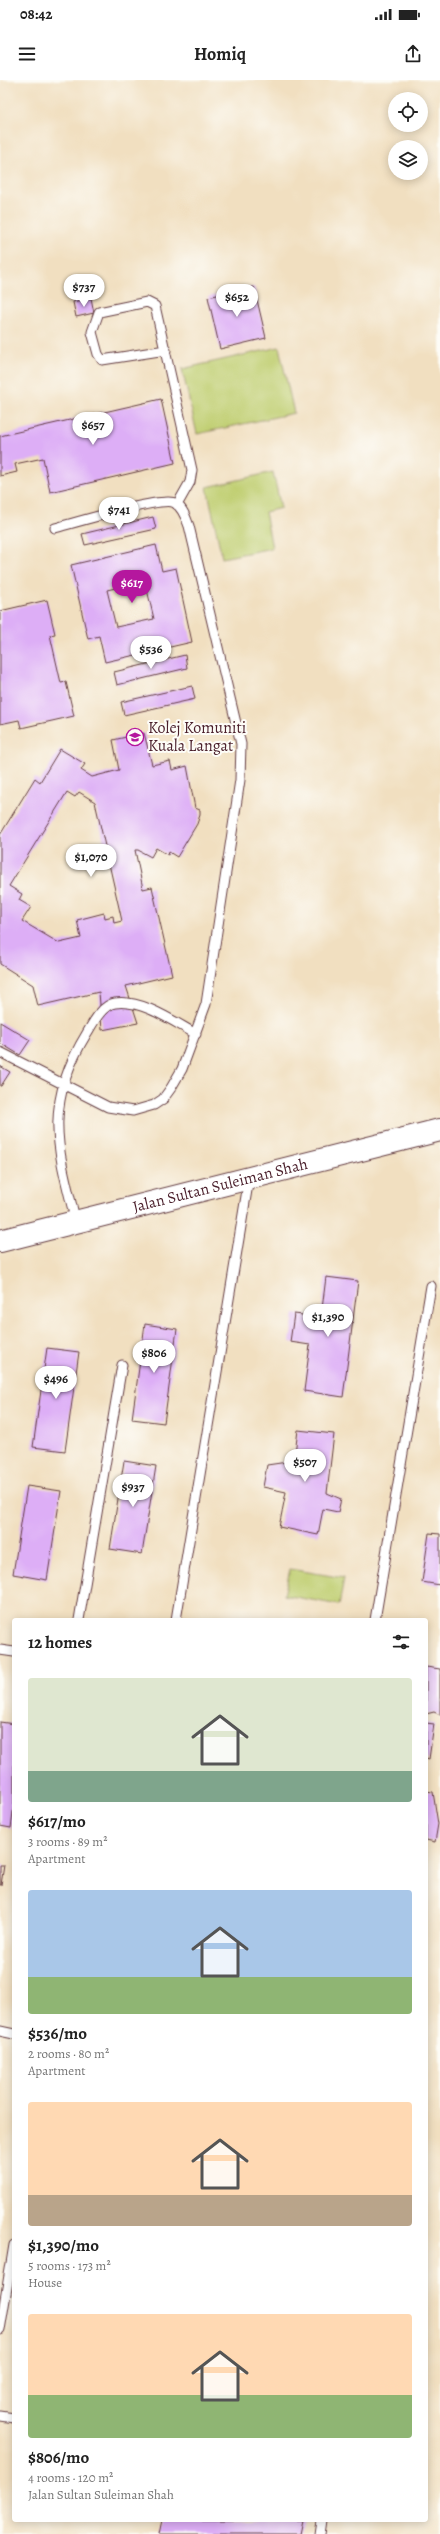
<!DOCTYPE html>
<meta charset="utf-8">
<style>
:root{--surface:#fff;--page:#f2f2f2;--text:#222;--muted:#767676;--accent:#b5179e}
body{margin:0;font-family:Alegreya,serif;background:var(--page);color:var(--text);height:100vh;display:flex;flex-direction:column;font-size:15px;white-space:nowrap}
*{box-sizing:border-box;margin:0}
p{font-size:13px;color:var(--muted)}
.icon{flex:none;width:22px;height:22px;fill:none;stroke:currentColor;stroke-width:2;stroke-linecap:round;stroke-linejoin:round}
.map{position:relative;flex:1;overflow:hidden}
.drawer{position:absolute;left:12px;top:1538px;width:416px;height:904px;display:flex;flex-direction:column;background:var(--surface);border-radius:4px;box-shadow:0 2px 10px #0003}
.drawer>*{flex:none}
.tools{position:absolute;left:388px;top:12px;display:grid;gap:8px}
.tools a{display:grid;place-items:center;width:40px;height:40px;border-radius:50%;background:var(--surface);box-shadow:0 2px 10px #0003;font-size:20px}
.price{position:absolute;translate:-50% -34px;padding:0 9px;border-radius:14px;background:#fff;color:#222;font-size:13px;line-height:26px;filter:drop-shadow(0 1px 2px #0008)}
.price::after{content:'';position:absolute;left:50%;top:24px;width:12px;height:9px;margin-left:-6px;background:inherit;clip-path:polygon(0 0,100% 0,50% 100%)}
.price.active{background:var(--accent);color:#fff}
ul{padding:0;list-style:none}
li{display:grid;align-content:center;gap:8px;height:212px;padding:0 16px}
li span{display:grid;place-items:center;height:124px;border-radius:4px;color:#555}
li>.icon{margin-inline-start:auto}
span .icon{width:72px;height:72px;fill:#fffc;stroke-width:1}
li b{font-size:17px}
h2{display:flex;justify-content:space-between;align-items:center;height:48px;padding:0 16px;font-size:17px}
.status{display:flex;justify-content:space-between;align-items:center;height:28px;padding:0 20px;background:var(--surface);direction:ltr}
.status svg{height:11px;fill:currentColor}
header{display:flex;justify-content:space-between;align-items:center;height:52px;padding:0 16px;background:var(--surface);font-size:18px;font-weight:700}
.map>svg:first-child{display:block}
</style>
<div class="status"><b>08:42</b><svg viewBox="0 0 49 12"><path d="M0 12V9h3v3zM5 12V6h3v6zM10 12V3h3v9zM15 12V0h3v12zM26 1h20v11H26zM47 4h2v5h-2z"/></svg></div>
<header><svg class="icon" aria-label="menu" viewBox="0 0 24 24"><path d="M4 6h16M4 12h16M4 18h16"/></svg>Homiq<svg class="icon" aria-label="share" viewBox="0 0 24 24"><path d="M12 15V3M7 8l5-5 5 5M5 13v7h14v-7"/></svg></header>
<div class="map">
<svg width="440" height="2454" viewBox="0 0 440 2454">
<rect width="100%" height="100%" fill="#fdfcf7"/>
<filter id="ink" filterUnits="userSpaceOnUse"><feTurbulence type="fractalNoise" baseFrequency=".025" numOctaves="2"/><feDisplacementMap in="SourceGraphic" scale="8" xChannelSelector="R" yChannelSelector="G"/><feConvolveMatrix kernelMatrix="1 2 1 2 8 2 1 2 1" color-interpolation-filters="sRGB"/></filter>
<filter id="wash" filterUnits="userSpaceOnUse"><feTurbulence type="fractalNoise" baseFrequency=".012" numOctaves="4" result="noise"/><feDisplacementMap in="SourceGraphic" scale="16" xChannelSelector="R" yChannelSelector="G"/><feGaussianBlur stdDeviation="0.9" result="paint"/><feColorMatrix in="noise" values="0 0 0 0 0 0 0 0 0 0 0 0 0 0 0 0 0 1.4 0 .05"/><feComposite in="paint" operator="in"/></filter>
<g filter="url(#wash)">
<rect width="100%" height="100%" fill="#f1dfc0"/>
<path fill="#bfce70" stroke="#84764e" d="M279,267L294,333L197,354L182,289Z
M273,392L281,428L265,432L272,468L222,478L207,407Z
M290,1489L344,1498L339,1525L284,1515Z"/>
<g id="blocks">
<path fill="#ddaef6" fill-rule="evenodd" d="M254,207L266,258L220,269L208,217Z
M91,218L94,233L76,237L73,222Z
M161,319L175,383L50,412L43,378L15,384L17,392L0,396V356Z
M153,437L156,449L85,465L82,454Z
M156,465L162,491L176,488L192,562L105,582L99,556L88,559L71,485ZM145,501L154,539L116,547L107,510Z
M47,520L55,554L50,555L61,603L66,602L74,636L21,648L19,640L0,644V531Z
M185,575L187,588L117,605L114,592Z
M192,606L195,619L124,635L121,622Z
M144,653L152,685L170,681L172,690L187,686L195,728L200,730V735L197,744L177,777L169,772L168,775L156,768L151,777L138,770H135L143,809L152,807L172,895L126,906L138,943L102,950L99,912L38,926L33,905L0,884V755L35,698L40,702L60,669L85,684L81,690L92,697L119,690L113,660ZM67,712L75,717L79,712L95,722L122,841L114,843L113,836L105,838L104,833L77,840L81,858L59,863L22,841L31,827L19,820L22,814L9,806Z
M0,942L30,960L20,975L0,963Z
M0,986L10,992L1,1006H0Z
M326,1197L358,1201L343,1317L304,1311L310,1265L290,1262L294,1234L321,1237Z
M145,1244L177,1249L164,1343L132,1339Z
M47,1268L79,1272L65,1371L33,1367Z
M298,1350L334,1354L327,1413L341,1419L338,1432L323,1429L318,1455L279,1447L286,1412L263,1407L267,1385L294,1381Z
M124,1381L156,1386L142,1474L110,1469Z
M27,1406L61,1411L47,1500L13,1494Z
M429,1453L440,1454V1505L422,1502Z
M426,1587L440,1589V1635L434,1632L426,1634Z
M0,1642L14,1644V1724L11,1748L0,1746Z
M426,1643L434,1644L429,1679L426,1678Z
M426,1711L433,1712L438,1744L435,1762L426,1760Z
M0,1785H4L1,1805H0Z
M162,2440H303L300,2454H159Z"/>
</g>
</g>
<g filter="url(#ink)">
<use href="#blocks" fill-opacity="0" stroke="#633c41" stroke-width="1"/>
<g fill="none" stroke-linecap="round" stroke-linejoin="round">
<defs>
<path id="service" d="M166,270L102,280L98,274L92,252L99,232L147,222L155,226L192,390L190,402L177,425
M0,972L108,1027L133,1031L154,1025L163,1019L171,1008L182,989L206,924L240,700L241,664L189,446C186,438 183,428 175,423C163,416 74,443 55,448
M76,1142C57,1067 43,1025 87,953C93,943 102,925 115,923C142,919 174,942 196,954
M79,1540L122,1285
M176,1540L249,1098
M375,1540L431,1206
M0,1570L14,1572
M0,1951L14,1954
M0,2250L14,2165
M0,2336L14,2338
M319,2454L321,2440"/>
<g id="tertiary">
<path id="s1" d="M0,1161L440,1050"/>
</g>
</defs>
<use href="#service" stroke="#633c41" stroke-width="11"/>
<use href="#tertiary" stroke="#633c41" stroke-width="24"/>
<use href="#service" stroke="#fff" stroke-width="9"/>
<use href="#tertiary" stroke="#fff" stroke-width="22"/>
</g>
</g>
<defs>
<symbol id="university-ring" viewBox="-11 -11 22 22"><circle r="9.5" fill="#fdfcf7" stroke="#b5179e" stroke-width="1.5"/><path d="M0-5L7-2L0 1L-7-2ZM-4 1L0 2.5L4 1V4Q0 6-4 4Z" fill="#b5179e"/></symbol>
</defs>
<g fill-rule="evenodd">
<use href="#university-ring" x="125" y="647" width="20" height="20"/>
</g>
<g text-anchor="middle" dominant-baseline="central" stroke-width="4" stroke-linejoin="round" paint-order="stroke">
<g font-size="16" fill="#4a1f2b" stroke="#fdfcf7" text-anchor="start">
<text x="148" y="648">Kolej Komuniti<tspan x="148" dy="18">Kuala Langat</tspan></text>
</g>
<g font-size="16" fill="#4a1f2b" stroke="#fdfcf7">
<text stroke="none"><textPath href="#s1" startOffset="227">Jalan Sultan Suleiman Shah</textPath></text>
</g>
</g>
</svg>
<div class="tools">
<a><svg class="icon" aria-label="locate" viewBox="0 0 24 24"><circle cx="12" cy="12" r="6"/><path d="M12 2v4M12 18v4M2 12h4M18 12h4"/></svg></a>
<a><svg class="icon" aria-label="layers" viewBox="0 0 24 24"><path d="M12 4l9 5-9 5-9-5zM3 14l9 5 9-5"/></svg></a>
</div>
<b class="price" style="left:84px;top:228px">$737</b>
<b class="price" style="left:237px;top:238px">$652</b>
<b class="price" style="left:93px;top:366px">$657</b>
<b class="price" style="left:119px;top:451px">$741</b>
<b class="price active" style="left:132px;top:524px">$617</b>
<b class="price" style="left:151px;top:590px">$536</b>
<b class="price" style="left:91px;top:798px">$1,070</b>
<b class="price" style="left:328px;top:1258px">$1,390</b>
<b class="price" style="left:154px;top:1294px">$806</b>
<b class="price" style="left:56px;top:1320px">$496</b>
<b class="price" style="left:305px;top:1403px">$507</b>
<b class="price" style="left:133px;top:1428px">$937</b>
<section class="drawer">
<h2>12 homes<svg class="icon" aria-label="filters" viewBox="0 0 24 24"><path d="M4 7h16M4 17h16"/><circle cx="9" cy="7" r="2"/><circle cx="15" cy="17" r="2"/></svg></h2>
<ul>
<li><span style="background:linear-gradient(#dfe7d0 75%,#7fa58c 0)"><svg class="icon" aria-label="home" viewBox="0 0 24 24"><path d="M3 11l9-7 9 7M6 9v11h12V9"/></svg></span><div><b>$617/mo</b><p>3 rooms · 89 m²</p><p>Apartment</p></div></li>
<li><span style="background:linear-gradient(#a9c7e8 70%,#8fb573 0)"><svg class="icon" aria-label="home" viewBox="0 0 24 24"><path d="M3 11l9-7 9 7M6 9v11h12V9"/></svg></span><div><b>$536/mo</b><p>2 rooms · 80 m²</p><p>Apartment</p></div></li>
<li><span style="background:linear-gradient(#ffd9b3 75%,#b9a48a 0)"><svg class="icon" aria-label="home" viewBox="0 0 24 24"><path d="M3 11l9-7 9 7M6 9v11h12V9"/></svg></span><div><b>$1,390/mo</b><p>5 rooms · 173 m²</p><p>House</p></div></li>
<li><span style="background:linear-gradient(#ffd9b3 65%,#8fb573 0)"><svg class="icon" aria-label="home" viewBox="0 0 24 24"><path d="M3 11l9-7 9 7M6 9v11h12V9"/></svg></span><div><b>$806/mo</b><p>4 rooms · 120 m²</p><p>Jalan Sultan Suleiman Shah</p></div></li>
</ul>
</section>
</div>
